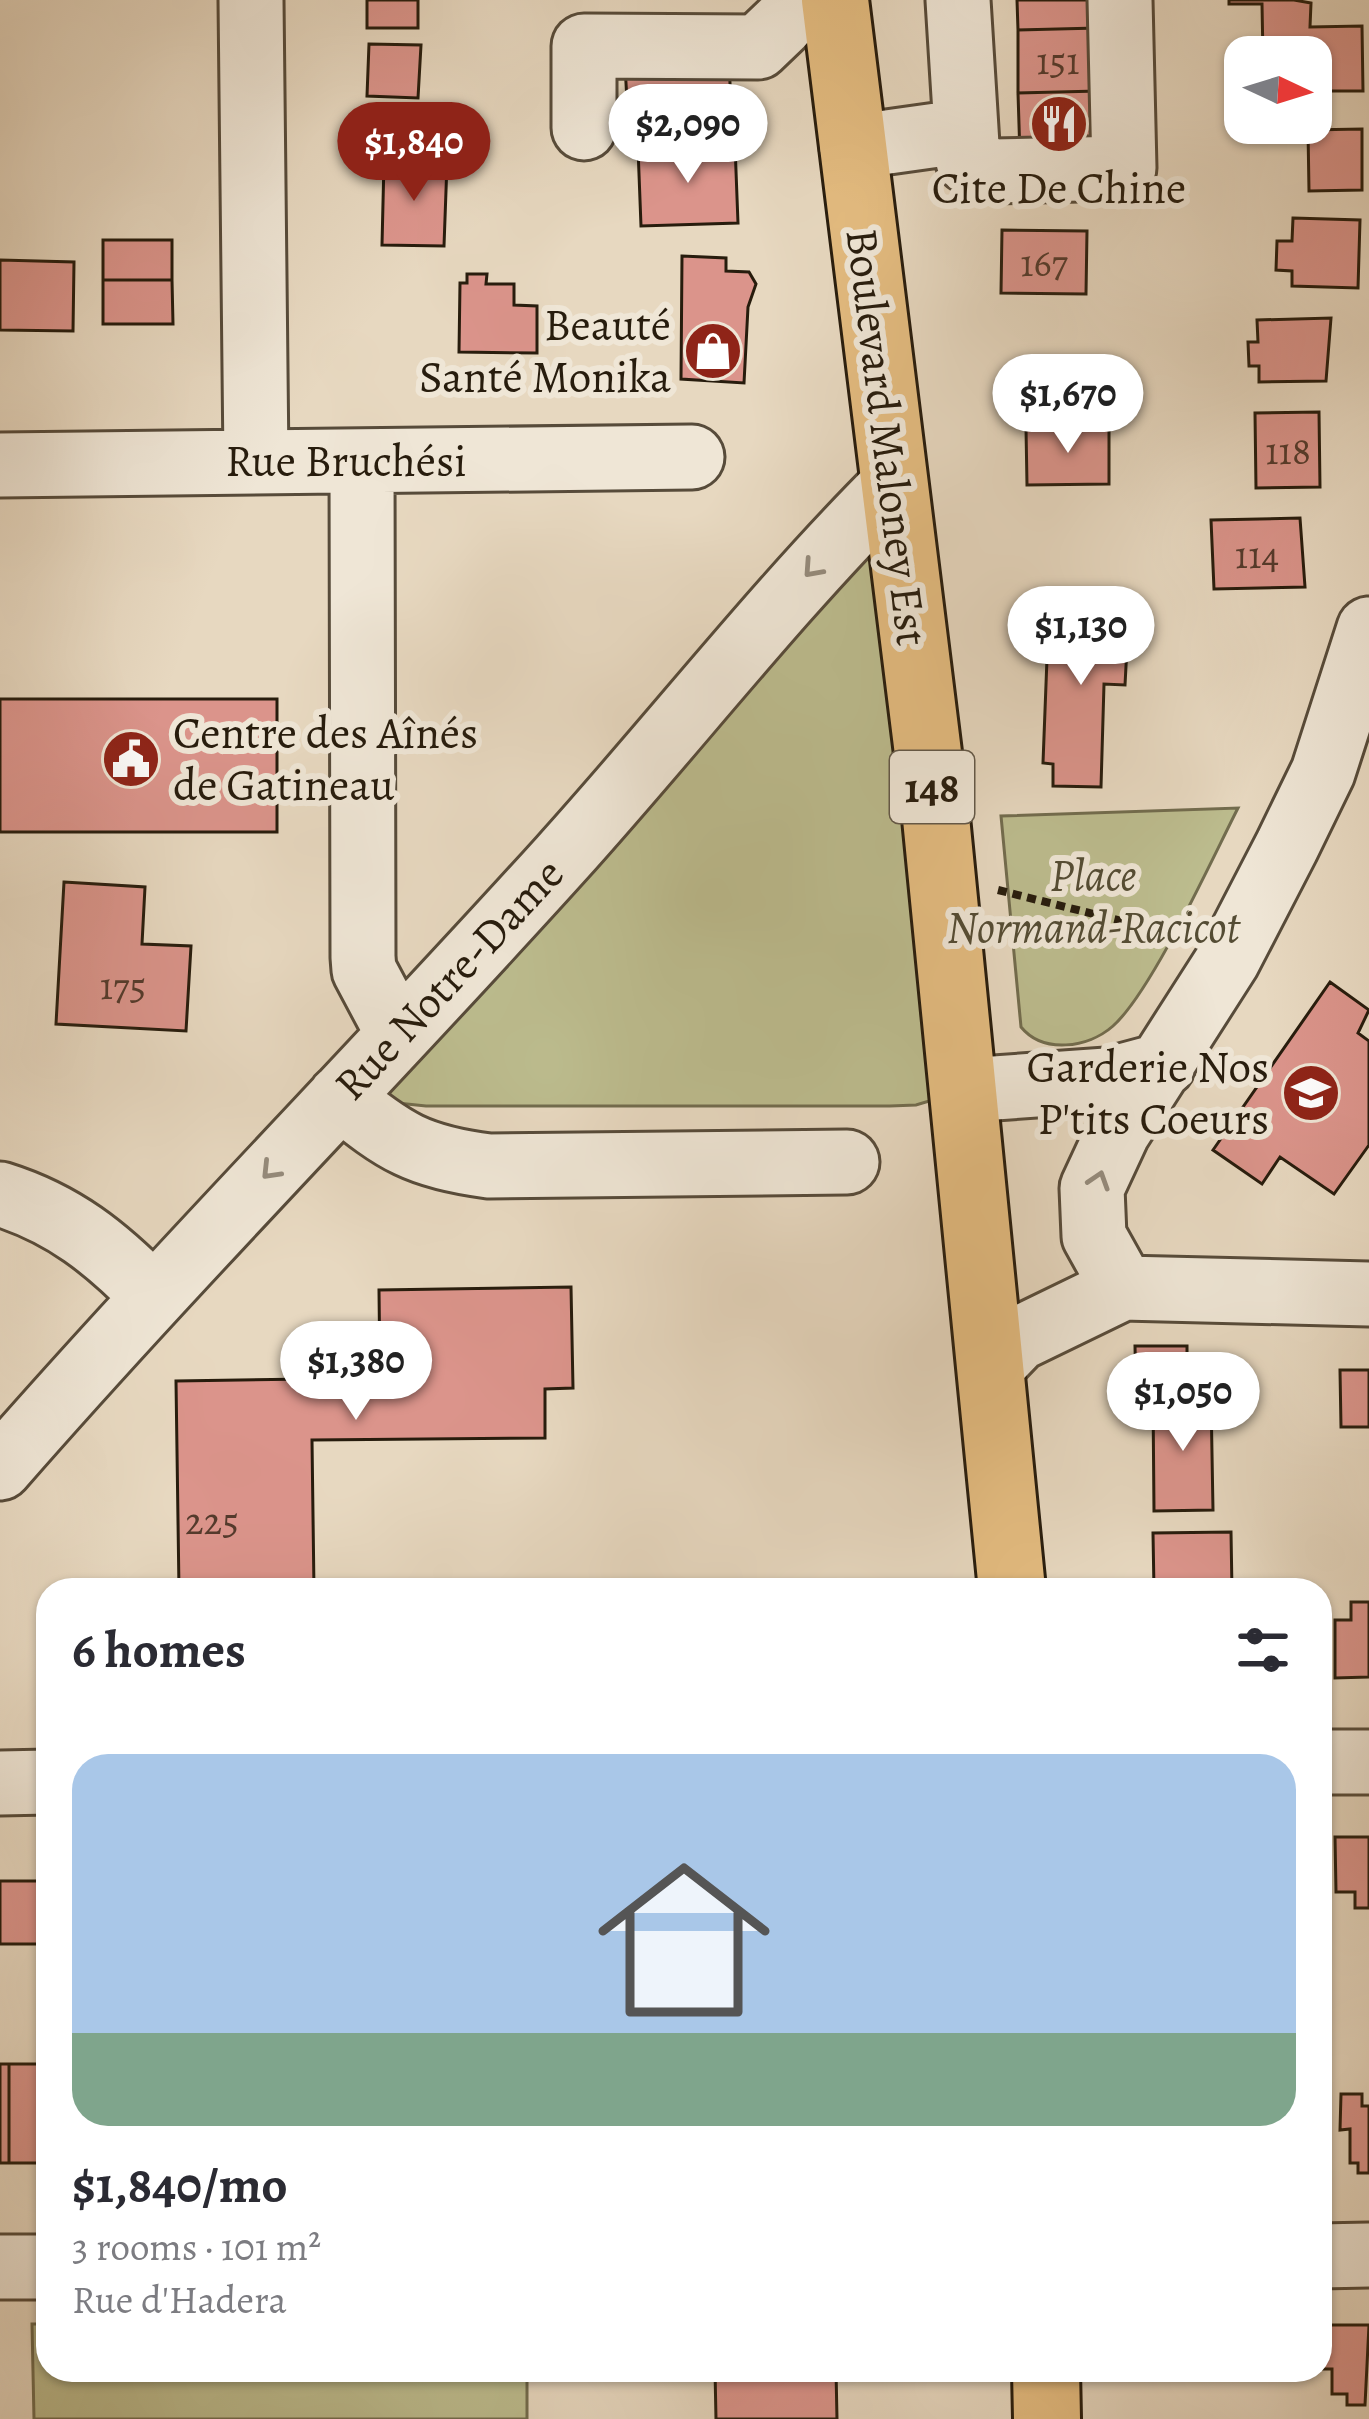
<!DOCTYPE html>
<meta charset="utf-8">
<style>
:root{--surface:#fff;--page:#f7f7f7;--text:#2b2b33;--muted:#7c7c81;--line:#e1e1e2;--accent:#8f2418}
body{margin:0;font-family:Alegreya,serif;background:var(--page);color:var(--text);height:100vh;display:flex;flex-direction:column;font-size:45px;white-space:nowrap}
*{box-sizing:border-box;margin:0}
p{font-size:39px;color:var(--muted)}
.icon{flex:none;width:66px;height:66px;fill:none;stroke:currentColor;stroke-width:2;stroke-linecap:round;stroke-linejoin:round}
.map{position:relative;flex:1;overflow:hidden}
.sheet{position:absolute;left:36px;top:1578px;width:1296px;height:804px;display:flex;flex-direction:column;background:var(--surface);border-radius:36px;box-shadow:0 3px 9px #0004}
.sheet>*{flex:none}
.needle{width:78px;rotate:94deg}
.tools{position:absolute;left:1224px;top:36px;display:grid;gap:24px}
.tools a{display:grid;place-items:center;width:108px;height:108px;border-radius:24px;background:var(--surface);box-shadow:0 3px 9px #0004;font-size:60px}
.price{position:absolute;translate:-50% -102px;padding:0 27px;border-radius:42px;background:#fff;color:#222;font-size:39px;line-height:78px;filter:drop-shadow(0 3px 6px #0008)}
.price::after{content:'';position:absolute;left:50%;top:72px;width:36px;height:27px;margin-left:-18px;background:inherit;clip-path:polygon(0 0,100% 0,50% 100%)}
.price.selected{background:var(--accent);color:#fff}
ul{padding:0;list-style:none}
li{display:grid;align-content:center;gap:24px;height:636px;padding:0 36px}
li+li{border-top:3px solid var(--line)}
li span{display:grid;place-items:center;height:372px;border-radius:36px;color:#555}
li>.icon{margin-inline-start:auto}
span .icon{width:216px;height:216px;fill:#fffc;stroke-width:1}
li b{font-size:51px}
h2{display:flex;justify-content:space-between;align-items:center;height:144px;padding:0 36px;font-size:51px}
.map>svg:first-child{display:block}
</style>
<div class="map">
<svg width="1369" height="2419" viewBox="0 0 1369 2419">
<rect width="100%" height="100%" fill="#e7d8c0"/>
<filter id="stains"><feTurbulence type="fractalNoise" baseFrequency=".00167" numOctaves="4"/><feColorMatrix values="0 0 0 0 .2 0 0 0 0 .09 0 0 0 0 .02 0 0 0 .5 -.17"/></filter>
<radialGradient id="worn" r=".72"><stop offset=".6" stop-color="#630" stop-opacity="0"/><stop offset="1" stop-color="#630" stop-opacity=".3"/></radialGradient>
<path fill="#bcbc8e" stroke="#726c4e" stroke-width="3" d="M893,485L966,1090L916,1105L890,1106H426L340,1097Z
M1238,808C1212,859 1152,991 1113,1026C1088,1048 1043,1054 1021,1027L1001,816Z
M32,2324H48V2370H527V2419H34Z"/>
<path fill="#db948b" stroke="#271c0d" stroke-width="3" d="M367,0H418V28H367Z
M1017,0H1097V28L1018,30Z
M1229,0H1294L1311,3L1310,27L1362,26L1363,91H1311V57H1263L1262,4H1229Z
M1097,28L1098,91L1018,93V30Z
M369,44L421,45L418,98L367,96Z
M729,60L732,130L629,135L625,66Z
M1098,91L1099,155L1020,156L1018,93Z
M1362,129V190L1309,191L1308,130Z
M735,145L738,223L641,226L638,148Z
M384,161L447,163L444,246L382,245Z
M1293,218L1360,220L1358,288L1292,286V271L1276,270L1277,241H1292Z
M1002,230L1087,231L1086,294L1001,293Z
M103,240H172V280H103Z
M682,256L726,258V271L749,272L756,284L748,307L744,383L681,379Z
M0,260L74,262L73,331L0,330Z
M467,274H487L486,284H514V305L537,306V353L459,352L460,283H467Z
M103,280H172L173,324H103Z
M1331,318L1326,381L1259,382V366H1249L1248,342H1258L1257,320Z
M1319,412L1320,487L1256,488L1255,413Z
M1026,428H1109V484L1027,485Z
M1300,518L1305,587L1214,589L1211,520Z
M1049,606L1129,609L1125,685L1104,684L1101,787L1053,786V764L1043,763Z
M0,699H277V832H0Z
M64,882L145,887L142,944L191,946L186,1031L56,1024Z
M1330,982L1369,1010L1358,1033L1369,1041V1145L1334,1194L1280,1157L1262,1184L1213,1150Z
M571,1287L573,1388L545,1389V1438L312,1440L314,1590H179L176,1381L380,1378L379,1290Z
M1135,1346H1187V1377H1195V1397L1153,1398V1391L1136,1390Z
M1340,1370H1369V1427H1341Z
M1211,1397L1213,1510L1154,1511L1153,1398Z
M1231,1532L1232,1590H1154L1153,1533Z
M1351,1602H1369V1677L1335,1678V1620H1351Z
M1335,1837H1369V1908H1355V1892H1336Z
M0,1881H48V1944H0Z
M0,2064H9V2163H0Z
M9,2064H48V2163H9Z
M1341,2094H1362V2106H1369V2173H1358V2163H1350V2129L1340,2130Z
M1320,2325H1369L1365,2405H1347V2394H1332V2369H1320Z
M715,2370H836L837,2419H716Z
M1170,2370H1255V2377H1170Z"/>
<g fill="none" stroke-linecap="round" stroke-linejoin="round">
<defs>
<path id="minor" d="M251,0L256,461
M958,0L968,161L993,171L1124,168L1120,0
M584,128V46L758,47L782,24
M852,147L966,131
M362,461L363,957L364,970L397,1032
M0,465L692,457
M966,1090L1107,1080L1163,1065
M340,1097C394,1142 419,1157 489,1166L847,1162
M0,1194C64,1214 106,1248 152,1295
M1123,1288L1094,1236L1092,1188L1118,1132L1228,960L1287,846L1323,772L1369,629
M993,1365L1018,1339L1123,1288L1369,1294
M0,1468C182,1260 376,1064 561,859C673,735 775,603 893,485
M1320,1762H1369
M0,1783L48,1782
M1320,2256L1369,2255
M0,2267H48"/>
<path id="major" d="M835,0L936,818L1012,1590
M1046,2370L1047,2419"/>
</defs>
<use href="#minor" stroke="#574b3a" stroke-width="69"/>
<use href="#major" stroke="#271c0d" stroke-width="72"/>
<path stroke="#271c0d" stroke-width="8" stroke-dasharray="9 6" stroke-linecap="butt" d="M998,890L1181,936"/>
<use href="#minor" stroke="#efe6d6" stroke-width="63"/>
<use href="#major" stroke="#e4bc80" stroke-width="66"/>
</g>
<defs><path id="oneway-chevron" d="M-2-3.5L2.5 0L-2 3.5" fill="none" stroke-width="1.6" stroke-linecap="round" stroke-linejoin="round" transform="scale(3)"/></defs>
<g stroke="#958b7c">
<use href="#oneway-chevron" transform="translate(812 569) rotate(132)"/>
<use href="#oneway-chevron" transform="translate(270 1171) rotate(134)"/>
<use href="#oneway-chevron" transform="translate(1099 1180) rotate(-72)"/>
</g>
<defs>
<symbol id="restaurant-disc" viewBox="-11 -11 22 22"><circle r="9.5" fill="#8f2418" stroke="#efe6d6"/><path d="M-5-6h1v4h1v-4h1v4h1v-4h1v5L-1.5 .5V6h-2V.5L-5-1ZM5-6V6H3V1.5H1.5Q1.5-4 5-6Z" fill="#fff"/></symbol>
<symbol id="shop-disc" viewBox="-11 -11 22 22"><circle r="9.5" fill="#8f2418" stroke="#efe6d6"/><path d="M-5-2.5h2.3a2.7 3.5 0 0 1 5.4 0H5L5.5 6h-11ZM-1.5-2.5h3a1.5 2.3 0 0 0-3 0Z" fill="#fff"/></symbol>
<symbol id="civic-disc" viewBox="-11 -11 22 22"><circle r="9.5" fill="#8f2418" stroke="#efe6d6"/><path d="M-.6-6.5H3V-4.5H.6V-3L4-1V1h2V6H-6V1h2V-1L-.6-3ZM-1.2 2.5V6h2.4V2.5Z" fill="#fff"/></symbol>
<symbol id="school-disc" viewBox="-11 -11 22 22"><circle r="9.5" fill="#8f2418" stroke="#efe6d6"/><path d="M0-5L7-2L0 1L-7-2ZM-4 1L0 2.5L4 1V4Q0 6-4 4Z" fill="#fff"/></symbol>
</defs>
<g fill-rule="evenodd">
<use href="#restaurant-disc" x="1026" y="91" width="66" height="66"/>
<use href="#shop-disc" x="680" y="318" width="66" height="66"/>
<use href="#civic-disc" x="98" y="726" width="66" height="66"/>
<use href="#school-disc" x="1278" y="1060" width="66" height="66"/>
</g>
<g text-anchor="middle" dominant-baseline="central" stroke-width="12" stroke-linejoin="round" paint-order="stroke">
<g font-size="39" fill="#543a2c">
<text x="1058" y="60">151</text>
<text x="1044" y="262">167</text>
<text x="1288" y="450">118</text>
<text x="1257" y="554">114</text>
<text x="123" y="985">175</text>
<text x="212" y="1520">225</text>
</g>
<rect fill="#efe6d6" stroke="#635949" stroke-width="3" x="890" y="751" width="84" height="72" rx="9"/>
<g font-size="42" font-weight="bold" fill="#271c0d">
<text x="932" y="787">148</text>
</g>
<g font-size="45" fill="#271c0d" stroke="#efe6d6" text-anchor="end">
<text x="1059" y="188" text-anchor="middle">Cite De Chine</text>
<text x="671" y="325">Beauté<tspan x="671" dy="52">Santé Monika</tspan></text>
<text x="173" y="733" text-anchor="start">Centre des Aînés<tspan x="173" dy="52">de Gatineau</tspan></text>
<text x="1269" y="1067">Garderie Nos<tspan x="1269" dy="52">P'tits Coeurs</tspan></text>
</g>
<g font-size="45" fill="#271c0d" stroke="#efe6d6">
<text transform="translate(887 437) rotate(83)">Boulevard Maloney Est</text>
<text x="346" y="461">Rue Bruchési</text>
<text transform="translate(449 979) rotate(-47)">Rue Notre-Dame</text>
</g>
<g font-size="45" font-style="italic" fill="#544c34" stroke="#efe6d6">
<text x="1093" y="875">Place<tspan x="1093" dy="52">Normand-Racicot</tspan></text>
</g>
</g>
<rect width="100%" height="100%" filter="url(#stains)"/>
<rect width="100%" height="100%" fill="url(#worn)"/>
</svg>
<div class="tools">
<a><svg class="needle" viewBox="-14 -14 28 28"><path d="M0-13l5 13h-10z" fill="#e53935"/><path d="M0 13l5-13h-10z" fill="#7c7c81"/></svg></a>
</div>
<b class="price" style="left:688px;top:186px">$2,090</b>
<b class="price selected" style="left:414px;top:204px">$1,840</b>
<b class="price" style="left:1068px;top:456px">$1,670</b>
<b class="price" style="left:1081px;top:688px">$1,130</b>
<b class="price" style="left:356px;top:1423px">$1,380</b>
<b class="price" style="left:1183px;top:1454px">$1,050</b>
<section class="sheet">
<h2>6 homes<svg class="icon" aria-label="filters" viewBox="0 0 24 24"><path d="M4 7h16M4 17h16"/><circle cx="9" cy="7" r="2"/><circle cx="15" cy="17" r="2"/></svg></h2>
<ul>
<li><span style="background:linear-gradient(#a9c7e8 75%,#7fa58c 0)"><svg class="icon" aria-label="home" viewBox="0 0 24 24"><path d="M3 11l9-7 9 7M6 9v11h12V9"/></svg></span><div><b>$1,840/mo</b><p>3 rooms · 101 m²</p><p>Rue d'Hadera</p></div></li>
</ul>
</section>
</div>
